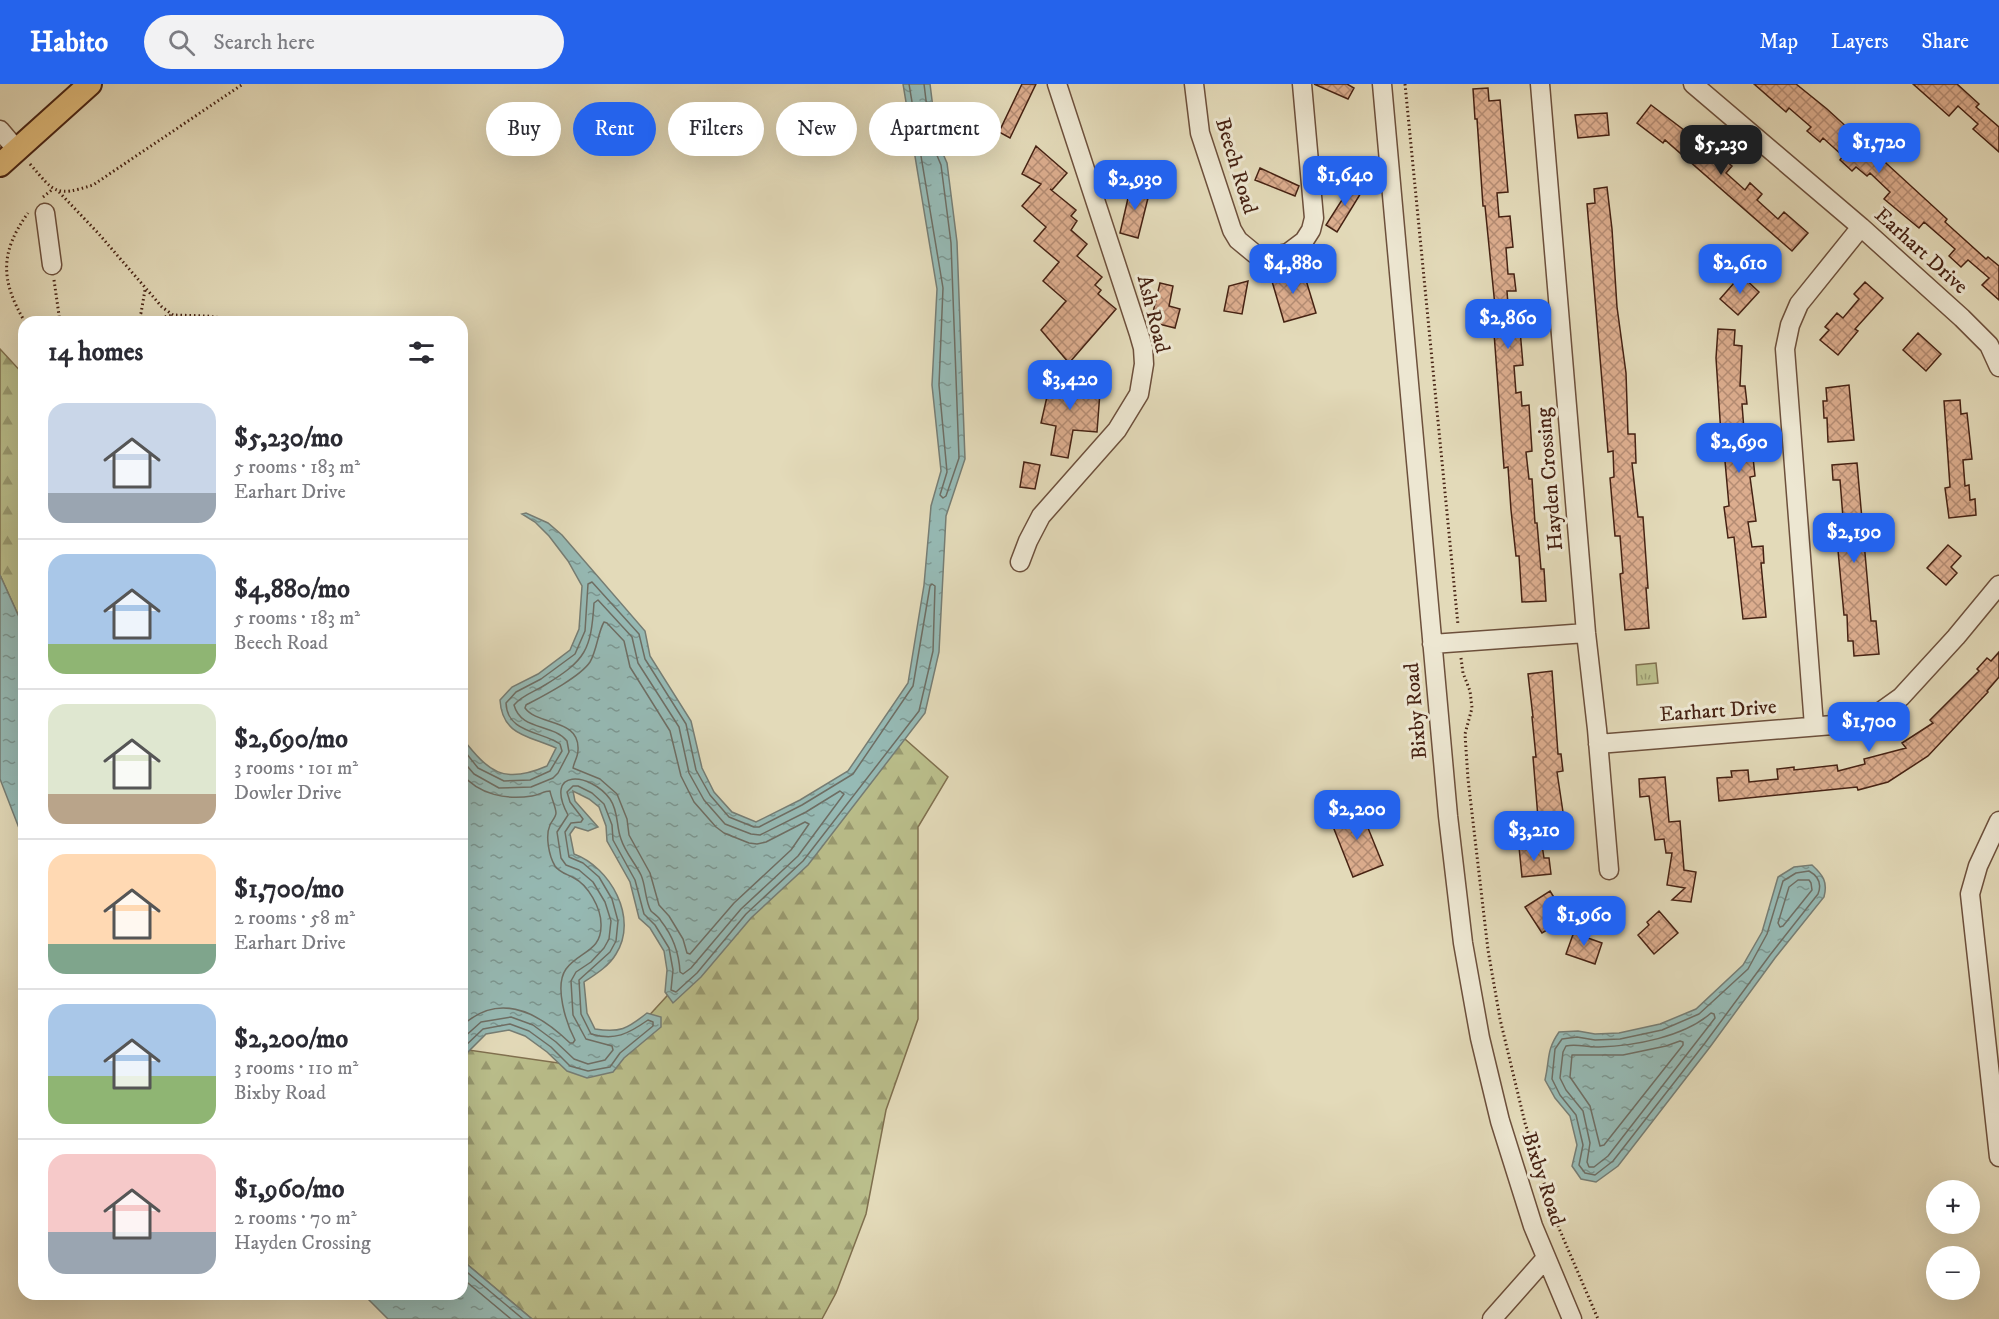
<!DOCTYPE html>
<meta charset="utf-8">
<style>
:root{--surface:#fff;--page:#f2f2f3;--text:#2b2b33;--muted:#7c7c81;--line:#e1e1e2;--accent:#2563eb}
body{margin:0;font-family:"IM FELL DW Pica",serif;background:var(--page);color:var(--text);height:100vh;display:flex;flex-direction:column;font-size:22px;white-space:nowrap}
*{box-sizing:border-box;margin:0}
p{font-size:20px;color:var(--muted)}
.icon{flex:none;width:33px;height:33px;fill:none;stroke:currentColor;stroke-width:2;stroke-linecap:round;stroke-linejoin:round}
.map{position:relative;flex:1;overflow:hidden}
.panel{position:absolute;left:18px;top:232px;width:450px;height:984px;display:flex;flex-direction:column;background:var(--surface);border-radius:18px;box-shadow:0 6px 24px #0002}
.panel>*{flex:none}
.top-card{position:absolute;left:486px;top:18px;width:570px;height:54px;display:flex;gap:12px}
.fabs{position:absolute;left:1926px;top:1096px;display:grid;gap:12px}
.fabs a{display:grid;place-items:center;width:54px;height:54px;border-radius:50%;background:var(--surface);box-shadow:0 6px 24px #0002;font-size:30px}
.price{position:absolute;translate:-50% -51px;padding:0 14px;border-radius:12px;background:var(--accent);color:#fff;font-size:20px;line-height:39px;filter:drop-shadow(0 2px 3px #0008)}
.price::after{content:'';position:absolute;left:50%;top:36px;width:18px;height:14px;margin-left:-9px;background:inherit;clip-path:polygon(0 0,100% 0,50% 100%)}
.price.active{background:#222;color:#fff}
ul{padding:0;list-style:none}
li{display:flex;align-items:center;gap:18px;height:150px;padding:0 30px}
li+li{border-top:2px solid var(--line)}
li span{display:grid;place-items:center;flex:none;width:168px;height:120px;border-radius:18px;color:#555}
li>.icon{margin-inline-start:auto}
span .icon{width:72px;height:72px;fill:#fffc;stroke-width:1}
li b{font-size:26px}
h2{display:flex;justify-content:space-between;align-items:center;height:72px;padding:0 30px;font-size:26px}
.tag{padding:0 21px;border-radius:27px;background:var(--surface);box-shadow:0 6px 24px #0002;font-size:21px;line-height:54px}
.tag.active{background:var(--accent);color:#fff}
header{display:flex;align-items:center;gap:36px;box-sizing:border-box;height:84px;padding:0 30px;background:var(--accent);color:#fff}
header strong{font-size:28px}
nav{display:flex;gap:33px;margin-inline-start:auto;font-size:21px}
.search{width:420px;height:54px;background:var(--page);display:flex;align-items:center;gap:15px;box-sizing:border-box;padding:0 21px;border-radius:33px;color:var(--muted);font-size:22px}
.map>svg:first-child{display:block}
</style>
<header>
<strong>Habito</strong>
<div class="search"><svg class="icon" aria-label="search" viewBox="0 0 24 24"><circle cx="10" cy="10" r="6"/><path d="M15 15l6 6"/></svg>Search here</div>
<nav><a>Map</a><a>Layers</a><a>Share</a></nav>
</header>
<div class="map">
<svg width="1999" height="1235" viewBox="0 0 1999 1235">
<defs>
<pattern id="forest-firs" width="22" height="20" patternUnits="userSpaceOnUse" patternTransform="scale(1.5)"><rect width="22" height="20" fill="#babe8b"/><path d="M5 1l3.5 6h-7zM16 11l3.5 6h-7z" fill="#999a70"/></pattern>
<pattern id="park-tufts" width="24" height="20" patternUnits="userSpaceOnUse" patternTransform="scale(1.5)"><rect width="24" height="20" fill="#babe8b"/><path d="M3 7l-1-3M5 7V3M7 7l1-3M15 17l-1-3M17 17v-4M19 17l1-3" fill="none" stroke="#999a70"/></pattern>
<pattern id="water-ripples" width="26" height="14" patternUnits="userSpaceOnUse" patternTransform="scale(1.5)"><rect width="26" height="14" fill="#96bab5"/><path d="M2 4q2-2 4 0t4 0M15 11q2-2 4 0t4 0" fill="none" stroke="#7c9792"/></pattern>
<pattern id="building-cross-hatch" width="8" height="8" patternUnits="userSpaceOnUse" patternTransform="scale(1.5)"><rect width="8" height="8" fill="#dcad8e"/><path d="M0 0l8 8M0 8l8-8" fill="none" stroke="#b48c73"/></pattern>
</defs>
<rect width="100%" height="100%" fill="#e3dab9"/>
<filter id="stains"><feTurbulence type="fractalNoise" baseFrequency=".00333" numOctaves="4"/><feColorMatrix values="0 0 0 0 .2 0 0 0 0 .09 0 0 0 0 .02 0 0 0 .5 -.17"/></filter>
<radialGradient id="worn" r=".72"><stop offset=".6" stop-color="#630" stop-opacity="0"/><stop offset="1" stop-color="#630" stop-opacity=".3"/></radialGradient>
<path fill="url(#forest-firs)" stroke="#80704f" stroke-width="1.5" d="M0,265L24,291V544L0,491Z
M897,648L948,693L918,743V935L886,1026L866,1130L836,1209L822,1235H532L462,1176V965L600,985L809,757Z"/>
<path fill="url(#park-tufts)" stroke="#80704f" stroke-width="1.5" d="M1656,579L1658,599L1637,601L1636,581Z"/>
<path fill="url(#water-ripples)" stroke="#767d74" stroke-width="1.5" d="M903,0H930L937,56L947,79L957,158L965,375L946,432L939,568L925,629L808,781L751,834L701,893L673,919L665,908L667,886L664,867L650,844L639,834L630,798L607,757L606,742L599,723L589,715L573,707L575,717L598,743L588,747L575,743L570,750L574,770C610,783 639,834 616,870C609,882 596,890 584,898L587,929L595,945C620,949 627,945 647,929L661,933V943L624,974L613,988L587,994L567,987L547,968L525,952L509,946L486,950L462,974V654C489,688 503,701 547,682L556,664C530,652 502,652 500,616L512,603L538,590L570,566L579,545L582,502L568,477L549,452L535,438L522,430L526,429L548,439L562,451L645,547L650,572L691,637L702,684L714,708L732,728L756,738L800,716L848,687L908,599L924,501L931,422L941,387L932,301L937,205Z
M0,491L24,544V757L0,695Z
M1812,781C1823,791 1828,798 1824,813L1775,874L1710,963L1618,1082L1596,1098L1581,1095L1572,1082L1577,1061L1570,1032L1555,1014L1545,996C1550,974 1546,967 1559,948L1578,947L1595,950L1619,949L1660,940L1696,925L1743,881L1762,848L1778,793L1794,783Z
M462,1176L532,1235H388L364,1211L462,1210Z"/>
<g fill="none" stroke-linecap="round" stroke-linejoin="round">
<path stroke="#6e6e64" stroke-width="1.5" d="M909,0L943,204L939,301L947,388L940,411L943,414L946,412L959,374L951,159L941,81L931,57L924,0
M604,538L607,539L624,557L630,583L670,647L681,692L694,718L716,743L724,749L749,759L757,760L766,758L805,738L809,740L791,766L734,819L690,870L687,869L683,855L669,832L659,821L650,789L629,751L627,735L617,710L600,695L573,684C574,678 578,673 578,666C580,634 538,642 525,624L526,621C543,612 580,593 590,578C597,566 598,548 604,538Z
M462,664L478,684L504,697L530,696L550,687L562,667L560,660C541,647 507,649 506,619L516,608L541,595L575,570L585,547L588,500L592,498L639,550L645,575L686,640L696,686L710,711L729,733L754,743H759L802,721L853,690L913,602L930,502L932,500L935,502L933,567L919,627L803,777L746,830L697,889L676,908L671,906L673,886L669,864L655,841L644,830L635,796L613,756L612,741L604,720L592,709L578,702H573L567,708L570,718L583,735L581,738L571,739L565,748L569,773L583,779L599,793L612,815L618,837L616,857L610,868L579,896L581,930L591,950C615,957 628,950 648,936L653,938V942L620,969L610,983L588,987L570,982L551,963L529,947L510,940L483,945L462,965
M462,676L474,690L499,704L531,703L553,694L558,689L569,668L567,657C552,639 521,647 514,621C522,611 534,608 545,601C586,576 591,566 594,519L598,516L632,553L638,579L679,643L689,689L704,716L725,740L751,750L760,751L806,728L840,707L844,710L798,772L741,825L691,884L683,890L680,888C679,869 673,852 661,837C659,833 654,830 651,827C645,817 646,802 641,791C635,779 625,768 621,755C616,743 619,728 610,715C590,688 543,684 568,731L557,748L561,774L566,781L579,786L593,798L605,818L611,837L609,855L604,864L591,878L576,888L571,897L573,931L586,955L612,962L613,966L605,976L588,980L574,975L556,958L533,941L511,933L481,938L462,955
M462,690C479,711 507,716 532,712C539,711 544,707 550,707C551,713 556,724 556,729C556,733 551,738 550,741C545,752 549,772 555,782C560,789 567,790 574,794C588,801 601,824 601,840C602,868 579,867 566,885C554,902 566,939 575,956L573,959H570C539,929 499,907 462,942
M1809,787C1818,792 1822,800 1818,810L1770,871L1705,959L1613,1077L1595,1091L1585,1089L1579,1081L1583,1061L1576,1031L1560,1011L1552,995L1555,965L1562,955L1577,953L1595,956L1620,955L1662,946L1699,930L1748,885L1767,850L1783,797L1796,789Z
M1798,796H1809L1811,799L1812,806L1783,842L1780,843L1778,839L1789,803Z
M1711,929L1714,930L1715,934L1608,1072L1594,1083H1589L1587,1078L1590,1059L1583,1027L1566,1006L1560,994L1563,968L1566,962C1577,959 1588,964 1599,963C1634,962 1684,953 1711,929Z
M1680,957L1683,958V961L1604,1061L1600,1062L1590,1022L1570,993L1572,971H1623L1666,962Z
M462,1184L523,1235
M462,1194L511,1235"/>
</g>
<path fill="url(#building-cross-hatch)" stroke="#462213" stroke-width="1.5" d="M1022,0H1036L1010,54L999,48Z
M1314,0H1347L1354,4L1348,15Z
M1754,0H1796L1827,25L1947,135L1945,138L1986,175L1988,173L1999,182V216L1982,201L1989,194L1968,176L1961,183L1949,172L1955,165L1924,138L1919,144L1884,115L1890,108L1870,89L1867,92L1856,83L1852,87L1840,76L1843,72L1823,54L1820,58L1807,47L1811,43L1789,24L1786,28Z
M1913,0H1957L1979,20L1976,23L1999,43V68L1973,45L1978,40L1958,22L1949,32Z
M1488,4L1489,17L1500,16L1508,108L1497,109L1499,133L1510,132L1513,163L1506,164L1508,190H1514L1516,207H1507L1509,235L1519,234L1523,281L1514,282L1516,309L1521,308L1522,322L1529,321L1532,367L1526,368L1529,395H1532L1535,439H1537L1541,485H1544L1546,517L1522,518L1519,472H1516L1511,426L1508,383L1504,384L1492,222H1495L1485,122H1483L1477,35H1475L1473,5Z
M1651,21L1688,49L1690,47L1732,82L1726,89L1745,106L1750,99L1762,110L1757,116L1778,135L1784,128L1808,149L1792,167L1665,56L1663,59L1637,39Z
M1607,29L1609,51L1578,54L1575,31Z
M1036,62L1067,89L1052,106L1050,105L1076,126L1071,132L1077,137L1071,146L1087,160L1077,172L1102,193L1095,201L1101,206L1098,210L1116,225L1069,279L1041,246L1066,217L1043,197L1059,178L1034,157L1046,143L1022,122L1041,100L1022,90Z
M1260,84L1299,102L1295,112L1255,96Z
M1354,97L1364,104L1337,148L1326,141Z
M1131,101L1150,106L1138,154L1120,149Z
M1607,103L1612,145L1617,223L1626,289L1628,350H1635L1636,379H1632L1638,433H1643L1648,504H1646L1649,544L1625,546L1620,490L1623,489L1620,452H1615L1610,394L1614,393L1613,367L1608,368L1587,120L1595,119L1594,105Z
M1302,183L1316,229L1284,238L1271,194Z
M1741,191L1759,208L1738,231L1720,215Z
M1248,197L1242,230L1224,227L1229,202Z
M1865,198L1883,214L1855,245L1858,247L1838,271L1820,256L1829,246L1825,243L1837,229L1843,234L1859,215L1854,210Z
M1160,199L1173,202L1169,222L1180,225L1175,244L1155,239L1149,245Z
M1718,245L1735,246L1734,261L1742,262L1740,302H1745L1747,320H1742L1744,346H1750L1755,392L1750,393L1756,437L1748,438L1752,463L1763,462L1764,479H1761L1766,533L1743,535L1734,453L1728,454L1724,423L1729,422L1724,366H1722L1716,274Z
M1918,249L1941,270L1926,287L1903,266Z
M1075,286L1083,307L1100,308L1097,348L1073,346L1068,374L1051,371L1056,342L1041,339L1051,295Z
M1849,301L1854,356L1828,358L1827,334H1824L1823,317H1827L1826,304Z
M1960,316L1961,330L1967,329L1972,375L1963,376L1965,402L1969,401L1970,416L1975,415L1976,431L1949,434L1945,404L1950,403L1944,317Z
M1024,378L1040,381L1035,405L1020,403Z
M1857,379L1871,537H1876L1879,570L1854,572L1853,557H1848L1847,531H1844L1835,434H1843L1840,396H1833L1832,381Z
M1948,461L1961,472L1951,483L1957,489L1946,501L1927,484Z
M1999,568V593L1987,607L1988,608L1928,672L1888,698L1858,706L1857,703L1719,717L1717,694L1732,693L1731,687L1748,686L1749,698L1778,695L1777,685L1794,683V686L1837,681L1838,687L1865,680L1864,675L1906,664L1902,659L1933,639L1930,636L1979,587L1977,585L1987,574L1991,577Z
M1552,587L1558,670H1561L1563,687L1557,688L1563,728L1555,729L1556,745L1539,746L1533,673H1536L1532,633H1533L1528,590Z
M1665,693L1669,738L1680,737L1684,786L1696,788L1691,818L1672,816L1685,804L1667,801L1672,769H1666L1664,755L1655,756L1649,712L1640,713L1639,695Z
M1363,721L1371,743L1368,744L1383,781L1353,793L1330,735Z
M1542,761L1544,774H1549L1551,790L1522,793L1519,763Z
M1550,807L1560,823L1554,826L1562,837L1542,849L1525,823Z
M1659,827L1678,849L1654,870L1638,851L1649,841L1647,838Z
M1575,845L1590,850L1588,854L1602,859L1595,880L1566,870Z"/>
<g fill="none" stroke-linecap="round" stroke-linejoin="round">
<defs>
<path id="minor" d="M1194,0L1200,49L1232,146L1238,156L1255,170L1267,173L1288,169L1304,157L1311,146L1314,134L1302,0
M1382,0L1448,732L1463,859L1480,954L1500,1037L1533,1142L1572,1235
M1540,0L1586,549L1597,645L1609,786
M1693,0L1861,143L1962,234L1989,261L1999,283
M0,46L17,66
M45,129L52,181
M1020,478L1028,457L1041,432L1117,346L1139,310L1144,280L1143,264L1139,250L1057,0
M1432,560L1586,549
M1814,642L1785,265L1790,241L1799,220L1861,143
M1598,660L1833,641L1873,633L1901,613L1956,553L1999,501
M1999,737L1978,782L1970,810L1999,1073
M1492,1235L1546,1174"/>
<path id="major" d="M0,81L90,0"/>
</defs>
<use href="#minor" stroke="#6d503c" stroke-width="21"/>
<use href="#major" stroke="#462213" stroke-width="26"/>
<path stroke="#462213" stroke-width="3" stroke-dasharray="1.5 3" stroke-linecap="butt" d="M1405,0L1458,541
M30,80C55,109 55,113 93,101L243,0
M59,108L98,149L162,223L173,231L207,232L251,238
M43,113L53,105
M54,196L60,238
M25,238C0,196 0,168 28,129
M137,238L141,229L145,206
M143,238L173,231
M1461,574L1463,589L1470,607L1472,624L1465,650L1468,695L1488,866L1500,935L1525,1039L1545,1102L1558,1142L1598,1235"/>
<use href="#minor" stroke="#ede7d2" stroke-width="18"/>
<use href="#major" stroke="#e2bd7c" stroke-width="22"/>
</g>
<g text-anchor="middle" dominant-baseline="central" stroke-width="6" stroke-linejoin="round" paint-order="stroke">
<g font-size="21" fill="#462213" stroke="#ede7d2">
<text transform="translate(1236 82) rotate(73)">Beech Road</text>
<text transform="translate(1921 167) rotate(42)">Earhart Drive</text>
<text transform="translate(1153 230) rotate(76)">Ash Road</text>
<text transform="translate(1550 395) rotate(-95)">Hayden Crossing</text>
<text transform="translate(1416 627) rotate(-95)">Bixby Road</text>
<text transform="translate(1718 627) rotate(-4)">Earhart Drive</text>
<text transform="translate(1543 1095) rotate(72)">Bixby Road</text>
</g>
</g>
<rect width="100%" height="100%" filter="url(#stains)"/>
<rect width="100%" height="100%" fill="url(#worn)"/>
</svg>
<div class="fabs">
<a>+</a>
<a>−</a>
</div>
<b class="price" style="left:1879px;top:90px">$1,720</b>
<b class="price active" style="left:1721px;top:92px">$5,230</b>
<b class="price" style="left:1345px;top:123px">$1,640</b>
<b class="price" style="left:1135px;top:127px">$2,930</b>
<b class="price" style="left:1293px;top:211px">$4,880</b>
<b class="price" style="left:1740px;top:211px">$2,610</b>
<b class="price" style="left:1508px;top:266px">$2,860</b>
<b class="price" style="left:1070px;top:327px">$3,420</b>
<b class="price" style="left:1739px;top:390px">$2,690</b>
<b class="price" style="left:1854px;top:480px">$2,190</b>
<b class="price" style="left:1869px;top:669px">$1,700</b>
<b class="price" style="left:1357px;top:757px">$2,200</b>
<b class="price" style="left:1534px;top:778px">$3,210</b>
<b class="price" style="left:1584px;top:863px">$1,960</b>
<div class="top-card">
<a class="tag">Buy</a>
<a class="tag active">Rent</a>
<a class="tag">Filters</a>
<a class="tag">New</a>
<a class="tag">Apartment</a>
</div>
<section class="panel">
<h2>14 homes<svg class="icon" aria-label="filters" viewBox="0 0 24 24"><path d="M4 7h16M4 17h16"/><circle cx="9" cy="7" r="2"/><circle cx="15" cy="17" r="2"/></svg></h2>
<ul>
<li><span style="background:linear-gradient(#c9d6e8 75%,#9aa5b1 0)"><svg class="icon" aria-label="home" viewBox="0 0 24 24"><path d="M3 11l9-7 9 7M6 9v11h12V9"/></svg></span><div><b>$5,230/mo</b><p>5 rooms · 183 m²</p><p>Earhart Drive</p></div></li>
<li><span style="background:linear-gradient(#a9c7e8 75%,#8fb573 0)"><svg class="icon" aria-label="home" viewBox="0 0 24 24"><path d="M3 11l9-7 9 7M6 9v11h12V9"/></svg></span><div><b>$4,880/mo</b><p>5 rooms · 183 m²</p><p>Beech Road</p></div></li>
<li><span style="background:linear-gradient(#dfe7d0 75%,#b9a48a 0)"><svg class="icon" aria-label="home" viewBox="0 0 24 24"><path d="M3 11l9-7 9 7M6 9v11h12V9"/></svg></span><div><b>$2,690/mo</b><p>3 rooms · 101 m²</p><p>Dowler Drive</p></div></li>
<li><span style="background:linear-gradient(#ffd9b3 75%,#7fa58c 0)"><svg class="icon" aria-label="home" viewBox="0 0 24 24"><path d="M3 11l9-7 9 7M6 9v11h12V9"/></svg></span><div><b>$1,700/mo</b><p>2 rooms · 58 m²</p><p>Earhart Drive</p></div></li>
<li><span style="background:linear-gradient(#a9c7e8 60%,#8fb573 0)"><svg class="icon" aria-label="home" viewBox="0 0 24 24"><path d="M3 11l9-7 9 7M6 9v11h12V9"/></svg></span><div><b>$2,200/mo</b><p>3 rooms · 110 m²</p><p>Bixby Road</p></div></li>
<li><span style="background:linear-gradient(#f6c9c9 65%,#9aa5b1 0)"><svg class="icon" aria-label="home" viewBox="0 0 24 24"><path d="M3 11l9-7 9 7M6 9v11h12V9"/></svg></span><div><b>$1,960/mo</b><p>2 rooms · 70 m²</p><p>Hayden Crossing</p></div></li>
</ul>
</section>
</div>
